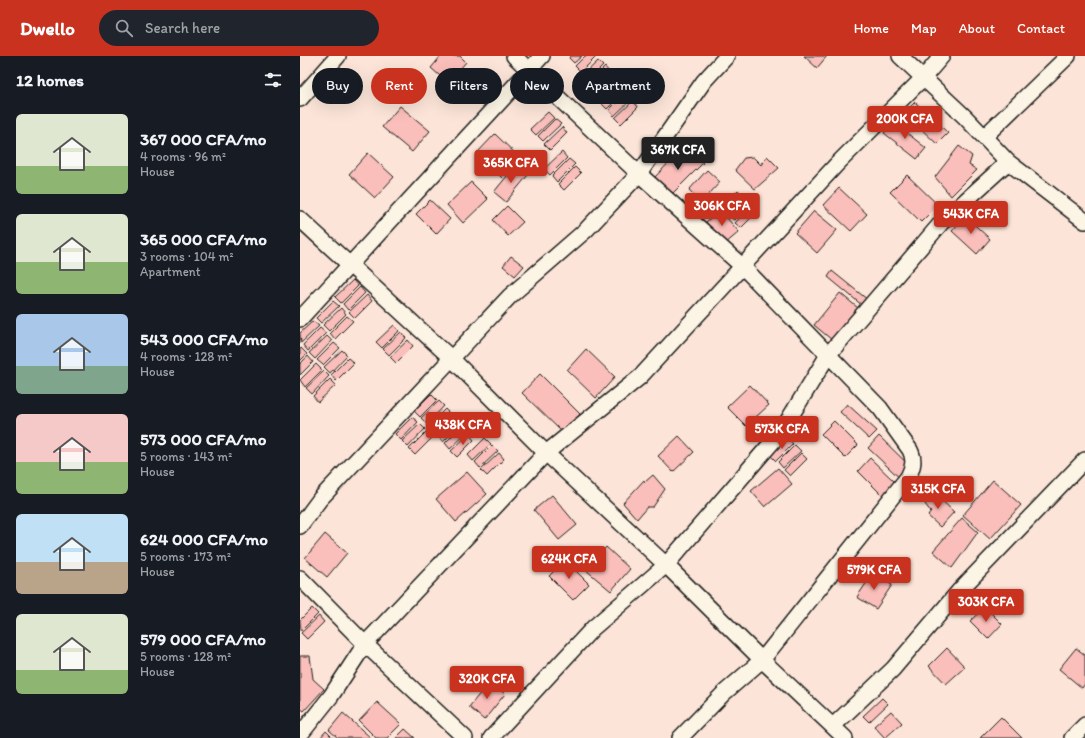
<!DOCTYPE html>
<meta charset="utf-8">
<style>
:root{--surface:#171b24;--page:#20242c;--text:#f1f3f6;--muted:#9ea1a6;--accent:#c8321e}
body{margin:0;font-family:Itim,sans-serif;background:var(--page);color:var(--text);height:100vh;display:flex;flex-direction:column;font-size:15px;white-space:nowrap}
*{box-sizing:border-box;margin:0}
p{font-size:13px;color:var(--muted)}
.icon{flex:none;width:22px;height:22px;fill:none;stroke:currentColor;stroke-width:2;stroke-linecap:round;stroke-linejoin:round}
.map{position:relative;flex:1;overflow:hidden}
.drawer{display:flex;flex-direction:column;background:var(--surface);width:300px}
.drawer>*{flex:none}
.banner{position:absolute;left:12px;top:12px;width:380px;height:36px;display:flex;gap:8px}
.price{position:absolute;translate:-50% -34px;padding:0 9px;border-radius:4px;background:var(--accent);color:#fff;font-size:13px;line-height:26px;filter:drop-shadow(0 1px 2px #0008)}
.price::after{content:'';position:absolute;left:50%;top:24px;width:12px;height:9px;margin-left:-6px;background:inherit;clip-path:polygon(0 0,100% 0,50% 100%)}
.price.current{background:#222;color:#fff}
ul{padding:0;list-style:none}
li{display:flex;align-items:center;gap:12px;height:100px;padding:0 16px}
li span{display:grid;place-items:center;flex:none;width:112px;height:80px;border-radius:6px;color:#555}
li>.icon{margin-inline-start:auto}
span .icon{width:48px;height:48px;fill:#fffc;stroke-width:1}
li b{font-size:17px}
h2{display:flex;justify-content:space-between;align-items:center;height:48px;padding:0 16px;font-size:17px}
.chip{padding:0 14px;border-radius:18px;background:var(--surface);box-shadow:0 4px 16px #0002;font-size:14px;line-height:36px}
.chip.current{background:var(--accent);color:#fff}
header{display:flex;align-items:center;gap:24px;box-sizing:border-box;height:56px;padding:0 20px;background:var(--accent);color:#fff}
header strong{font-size:19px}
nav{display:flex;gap:22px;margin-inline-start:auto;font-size:14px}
.search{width:280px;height:36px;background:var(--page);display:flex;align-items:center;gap:10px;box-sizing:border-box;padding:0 14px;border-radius:22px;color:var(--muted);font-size:15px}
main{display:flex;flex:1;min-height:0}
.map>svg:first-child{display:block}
</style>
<header>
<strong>Dwello</strong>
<div class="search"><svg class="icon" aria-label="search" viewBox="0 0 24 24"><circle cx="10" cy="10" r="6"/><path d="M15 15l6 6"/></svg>Search here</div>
<nav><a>Home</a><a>Map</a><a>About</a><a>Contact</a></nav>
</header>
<main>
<section class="drawer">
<h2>12 homes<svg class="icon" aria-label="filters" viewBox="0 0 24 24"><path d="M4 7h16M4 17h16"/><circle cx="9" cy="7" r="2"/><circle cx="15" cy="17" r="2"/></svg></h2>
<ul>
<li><span style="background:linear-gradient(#dfe7d0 65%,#8fb573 0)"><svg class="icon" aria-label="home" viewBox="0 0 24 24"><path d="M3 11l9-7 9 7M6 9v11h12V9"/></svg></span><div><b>367 000 CFA/mo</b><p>4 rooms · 96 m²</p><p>House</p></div></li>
<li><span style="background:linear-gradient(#dfe7d0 60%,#8fb573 0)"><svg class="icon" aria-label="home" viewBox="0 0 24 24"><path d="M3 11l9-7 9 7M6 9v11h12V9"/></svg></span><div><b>365 000 CFA/mo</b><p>3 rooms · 104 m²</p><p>Apartment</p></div></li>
<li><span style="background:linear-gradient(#a9c7e8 65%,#7fa58c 0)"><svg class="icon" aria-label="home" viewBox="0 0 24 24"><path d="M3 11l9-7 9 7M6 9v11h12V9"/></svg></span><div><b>543 000 CFA/mo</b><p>4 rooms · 128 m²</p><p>House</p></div></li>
<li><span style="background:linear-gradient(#f6c9c9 60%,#8fb573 0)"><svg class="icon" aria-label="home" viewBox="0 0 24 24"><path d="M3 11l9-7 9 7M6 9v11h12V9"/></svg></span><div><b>573 000 CFA/mo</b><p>5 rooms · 143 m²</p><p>House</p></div></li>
<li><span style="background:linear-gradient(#bfe0f5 60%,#b9a48a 0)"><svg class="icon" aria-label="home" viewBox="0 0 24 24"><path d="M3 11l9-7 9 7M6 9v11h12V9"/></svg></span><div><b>624 000 CFA/mo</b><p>5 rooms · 173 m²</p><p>House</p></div></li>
<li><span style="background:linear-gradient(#dfe7d0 70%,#8fb573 0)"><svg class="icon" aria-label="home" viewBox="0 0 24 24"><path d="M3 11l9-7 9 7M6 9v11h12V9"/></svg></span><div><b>579 000 CFA/mo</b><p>5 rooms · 128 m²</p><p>House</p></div></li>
</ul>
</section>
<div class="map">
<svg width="785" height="682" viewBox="0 0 785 682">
<rect width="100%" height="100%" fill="#fce5d8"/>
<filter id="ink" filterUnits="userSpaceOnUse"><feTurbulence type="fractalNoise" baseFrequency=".025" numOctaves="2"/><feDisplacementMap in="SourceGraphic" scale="8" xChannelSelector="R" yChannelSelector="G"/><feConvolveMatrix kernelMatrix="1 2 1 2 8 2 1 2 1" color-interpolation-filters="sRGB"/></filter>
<g filter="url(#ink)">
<path fill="#fbbfbb" stroke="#1c1c1c" d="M141,0H160L166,6L148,27L131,12Z
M270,0H282L274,7L269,2Z
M285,0H297L281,16L275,10Z
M504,0H527L517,12Z
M298,5L303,10L286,27L280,22Z
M305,11L310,17L293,34L287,29Z
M311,20L317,25L300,42L294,37Z
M319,30L324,36L307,53L301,47Z
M326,37L332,43L314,60L309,54Z
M333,45L338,51L321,68L315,62Z
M615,46L648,77L637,88L604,57Z
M100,50L130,75L112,96L82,71Z
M248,56L254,62L236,79L230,73Z
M255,63L261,68L243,85L238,80Z
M593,66L626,92L617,103L584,77Z
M262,71L267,77L250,94L244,88Z
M195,78L220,102L202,122L177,97Z
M385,90L403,107L370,140L353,123Z
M659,90L672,100L669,109L677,114L651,140L635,121Z
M262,96L267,102L250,119L244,113Z
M68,97L94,121L75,142L49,118Z
M467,100L479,112L455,133L435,114L444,102L453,101L461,109Z
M269,103L275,108L257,126L252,120Z
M216,109L228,119L206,146L194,136Z
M275,111L281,117L264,134L258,128Z
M407,114L420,126L402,146L389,134Z
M607,119L638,149L621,166L590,136Z
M171,126L188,143L163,167L147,149Z
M539,132L567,158L551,175L523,149Z
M438,134L444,140L427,157L421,152Z
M446,141L451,147L434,164L428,159Z
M130,144L150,163L136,178L116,158Z
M452,149L458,155L441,172L435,167Z
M207,150L223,166L208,180L193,164Z
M420,154L439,176L425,188L406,166Z
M514,155L537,174L517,197L495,177Z
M665,160L690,183L677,198L652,175Z
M211,200L224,210L215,220L203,210Z
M532,215L568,244L563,250L528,221Z
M53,224L58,230L41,247L35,241Z
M60,231L65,237L48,254L43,248Z
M540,237L558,252L532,284L514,269Z
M67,239L72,245L55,262L49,256Z
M33,245L39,250L21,267L16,262Z
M41,252L46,258L29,275L23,269Z
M47,260L53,265L35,283L30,277Z
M13,265L19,270L1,287L0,277Z
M94,269L99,275L82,292L76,286Z
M20,272L26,277L8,295L3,289Z
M101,276L106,282L89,299L83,293Z
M27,280L32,285L15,303L9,297Z
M108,284L113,290L96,307L90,301Z
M34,287L40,292L23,309L17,304Z
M1,292L7,298L0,305V293Z
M286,293L315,321L296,342L267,314Z
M42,294L47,299L30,317L24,311Z
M8,300L13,306L0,319V308Z
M48,302L54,307L36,325L31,319Z
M16,308L22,314L5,331L0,324Z
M24,315L29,320L12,338L6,332Z
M240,318L280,358L262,376L222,337Z
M30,323L36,329L18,346L13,340Z
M450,329L469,349L446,370L427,351Z
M131,338L137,344L120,361L114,355Z
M139,345L144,350L127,368L121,362Z
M547,348L577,375L569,383L540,356Z
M145,353L151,359L133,376L128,370Z
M112,361L118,366L101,384L95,378Z
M155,363L160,369L143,386L138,380Z
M534,365L558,389L545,402L521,378Z
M120,368L125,373L108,391L102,385Z
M162,370L168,376L150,393L145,387Z
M126,376L132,382L115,399L109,393Z
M169,378L174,384L157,401L151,395Z
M379,380L394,396L373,416L358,400Z
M579,380L617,417L606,428L568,392Z
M185,382L191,388L173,405L168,399Z
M488,382L493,388L476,405L470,399Z
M192,389L198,395L180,412L175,406Z
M495,389L501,395L483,412L478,406Z
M199,397L204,403L187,420L181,414Z
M501,397L507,403L490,420L484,414Z
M570,402L596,427L583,440L558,415Z
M478,412L492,428L465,451L451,435Z
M167,416L187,438L156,466L136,443Z
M353,419L365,433L353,451H347L337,463L323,447L344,424L345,426Z
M693,424L721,449L690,483L663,459Z
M634,437L654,456L640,471L628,460L631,456L625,448Z
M252,439L277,469L259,484L234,454Z
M662,462L678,476L652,512L633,495Z
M25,478L47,497L27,521L5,502Z
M306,491L330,513L311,535L286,514Z
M265,504L289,528L273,544L249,520Z
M573,517L592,529L576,553L557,541Z
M685,551L702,568L688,583L670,565Z
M12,552L18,558L1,575L0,564Z
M19,560L24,566L7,583L1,577Z
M647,592L665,611L646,628L629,610Z
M776,592L785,599V628L782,632L759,613Z
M0,600H10L13,623L24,633L4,655L0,652Z
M190,625L205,638L184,664L169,651Z
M582,642L588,648L569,666L563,660Z
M77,646L101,668L87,682H76L59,665Z
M591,655L602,667L585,682L574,670Z
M43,657L71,682H38L29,674Z
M701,661L722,682H680Z
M105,673L115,682H96Z
M26,675L33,682H20Z"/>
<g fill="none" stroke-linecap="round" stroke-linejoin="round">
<defs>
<path id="minor" d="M214,0L339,118L442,210L580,352L610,394C615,404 613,411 608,421L462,604L424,637L380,682
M600,0L665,61L708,106L785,165
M0,43L38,0
M684,81L768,0
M0,163L151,302L246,397L366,509L462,604L545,682
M0,263L242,0
M0,470L20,443L210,240L286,174L339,118L404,25L427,0
M0,522L65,588L165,682
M533,670L593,613L659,535L785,404
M0,679L31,640L65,588L246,397L340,321L537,108L624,21L642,0
M191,682L293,572L366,509L481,376L528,299L642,166L708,106
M772,682L785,669"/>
</defs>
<use href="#minor" stroke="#1c1c1c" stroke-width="18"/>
<use href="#minor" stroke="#fcf5e5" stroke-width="15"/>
</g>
</g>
</svg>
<b class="price" style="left:605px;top:84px">200K CFA</b>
<b class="price current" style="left:378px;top:115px">367K CFA</b>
<b class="price" style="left:211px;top:128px">365K CFA</b>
<b class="price" style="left:422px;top:171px">306K CFA</b>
<b class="price" style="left:671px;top:179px">543K CFA</b>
<b class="price" style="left:163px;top:390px">438K CFA</b>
<b class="price" style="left:482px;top:394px">573K CFA</b>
<b class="price" style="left:638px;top:454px">315K CFA</b>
<b class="price" style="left:269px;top:524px">624K CFA</b>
<b class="price" style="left:574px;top:535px">579K CFA</b>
<b class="price" style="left:686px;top:567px">303K CFA</b>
<b class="price" style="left:187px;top:644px">320K CFA</b>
<div class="banner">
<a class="chip">Buy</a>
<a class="chip current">Rent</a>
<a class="chip">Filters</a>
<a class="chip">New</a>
<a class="chip">Apartment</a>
</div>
</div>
</main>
